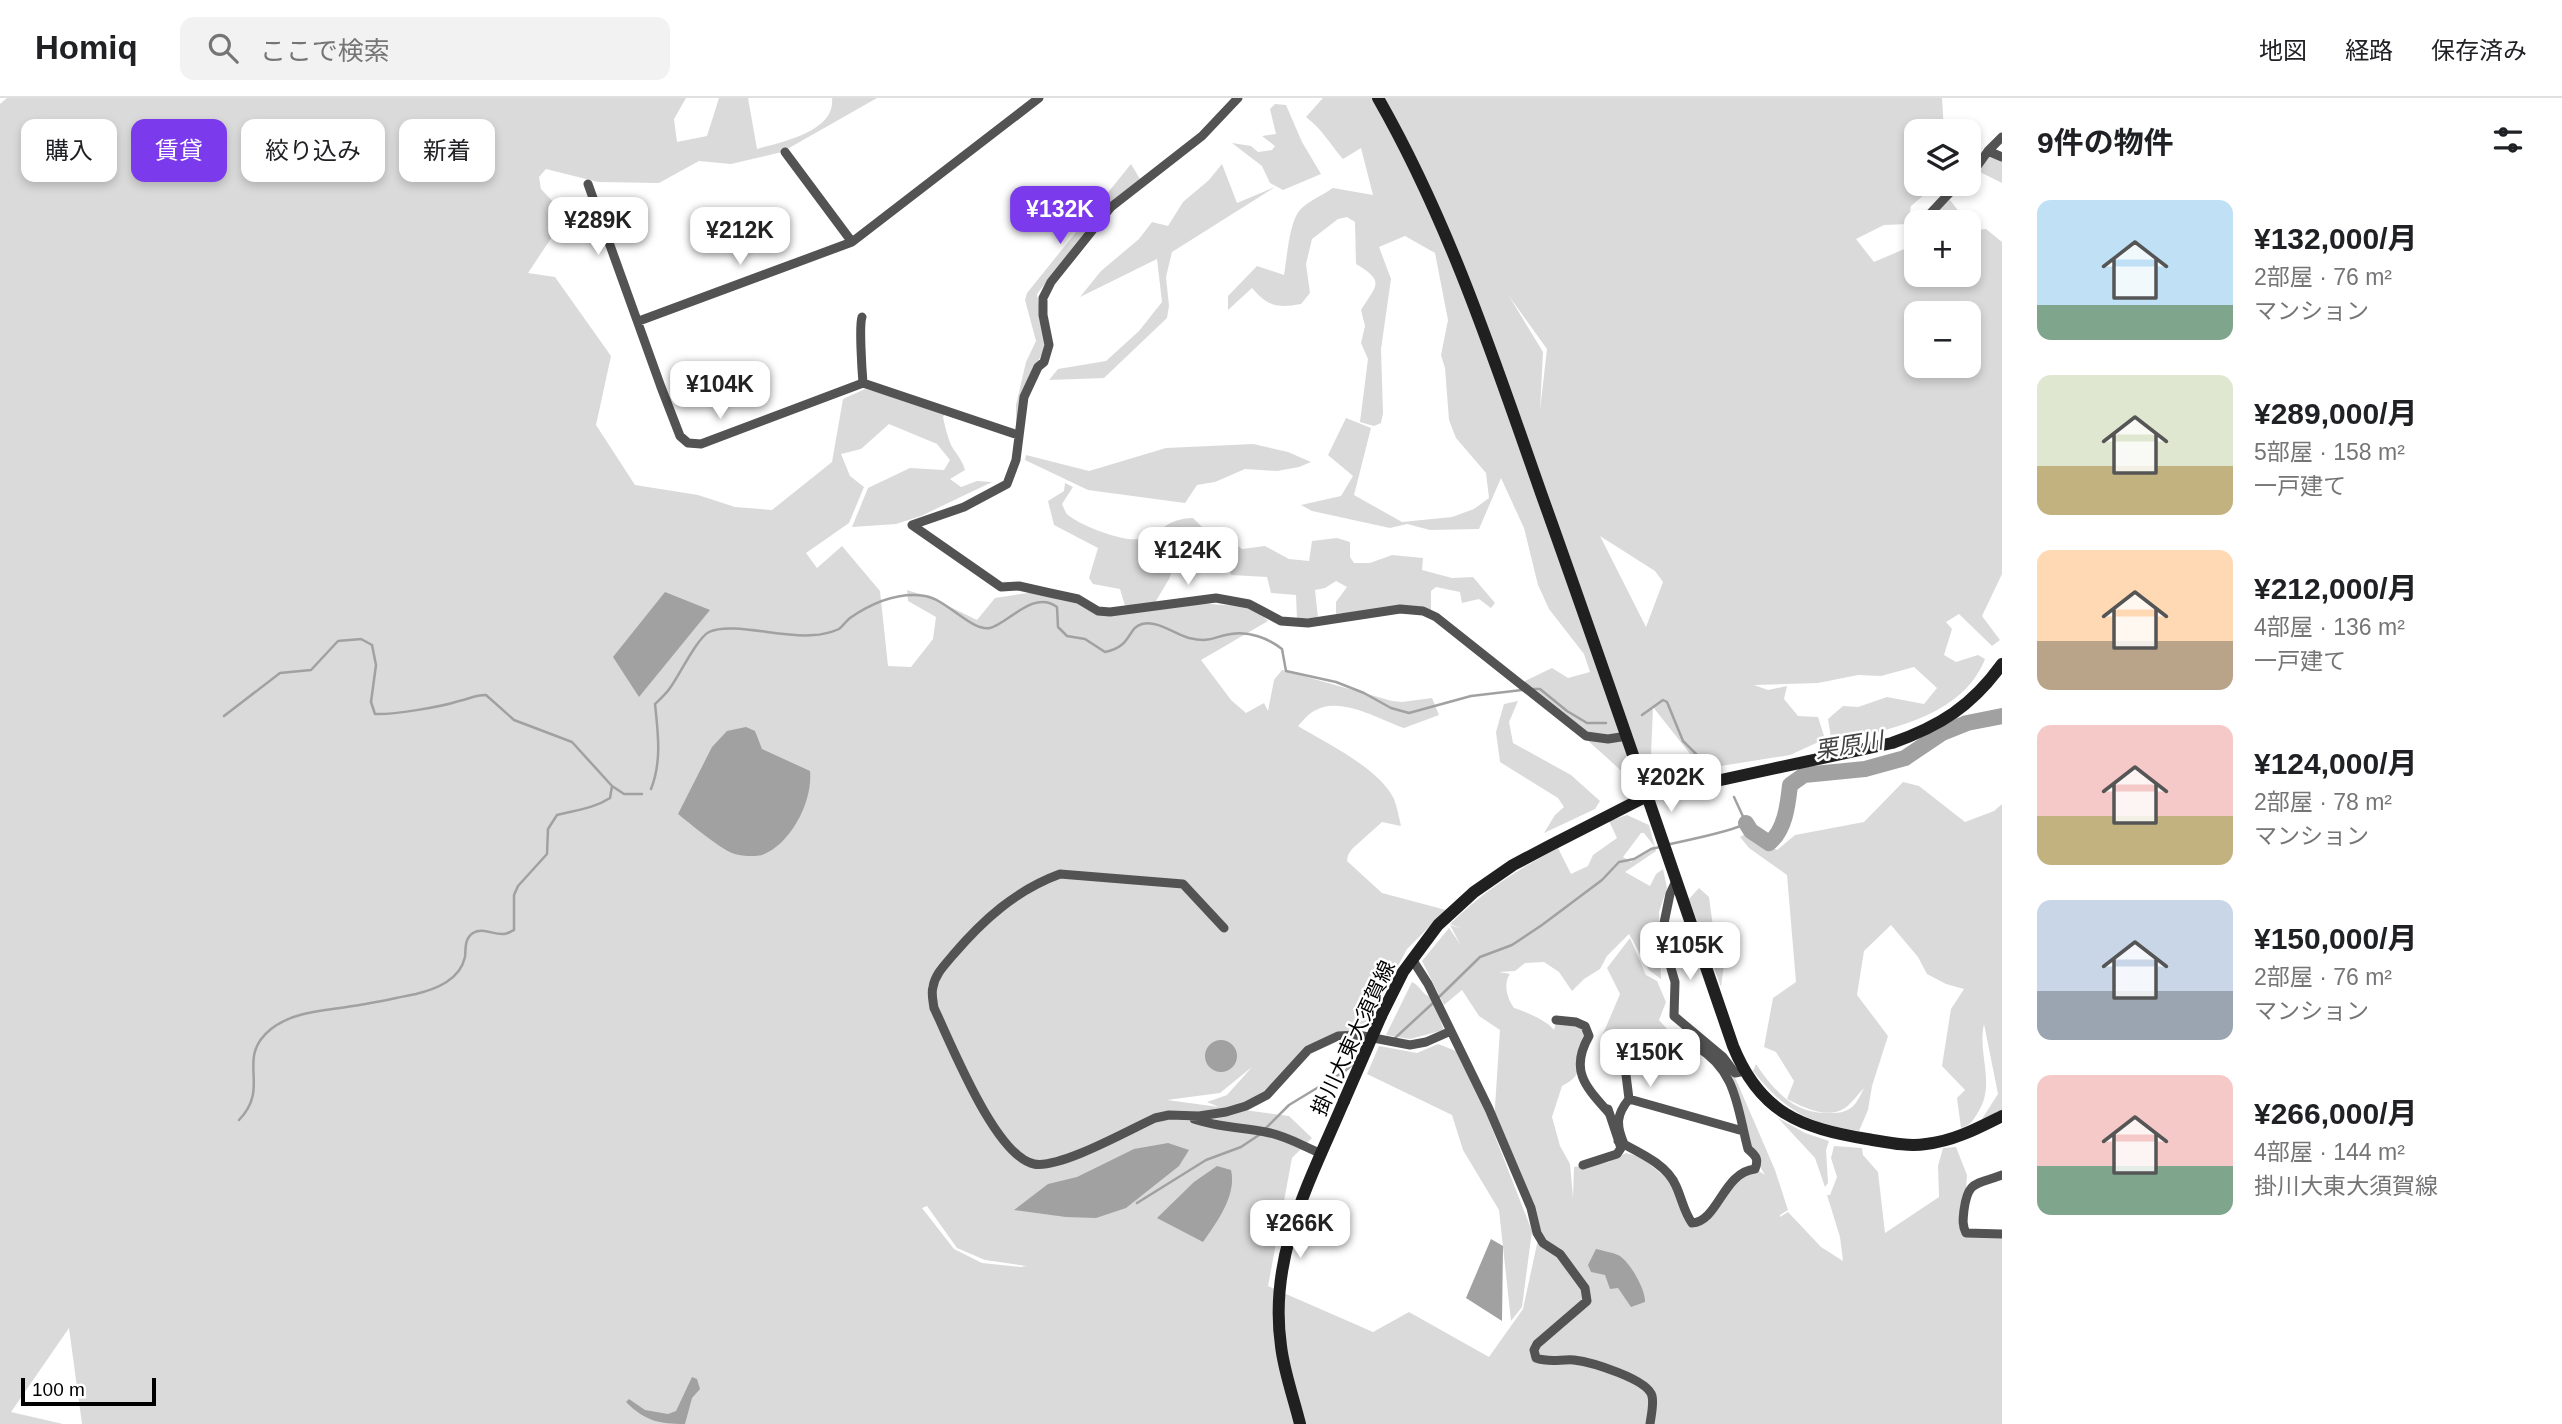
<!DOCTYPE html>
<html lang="ja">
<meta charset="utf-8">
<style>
:root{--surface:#fff;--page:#f2f2f2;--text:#202124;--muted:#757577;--line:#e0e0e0;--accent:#7c3aed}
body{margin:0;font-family:Arial,"Noto Sans JP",sans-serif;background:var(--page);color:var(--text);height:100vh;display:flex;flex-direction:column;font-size:26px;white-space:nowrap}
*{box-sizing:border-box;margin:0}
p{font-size:23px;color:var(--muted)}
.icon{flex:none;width:38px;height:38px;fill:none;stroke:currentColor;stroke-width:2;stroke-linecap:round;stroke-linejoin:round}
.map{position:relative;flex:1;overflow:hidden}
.panel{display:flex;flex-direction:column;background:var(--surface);width:560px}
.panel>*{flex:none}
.banner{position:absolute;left:21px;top:21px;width:665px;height:63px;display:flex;gap:14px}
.buttons{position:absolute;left:1904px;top:21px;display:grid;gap:14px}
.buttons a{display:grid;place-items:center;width:77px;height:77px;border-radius:14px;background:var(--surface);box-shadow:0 4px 10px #0003;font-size:35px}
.scale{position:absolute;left:21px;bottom:18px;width:135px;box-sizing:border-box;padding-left:7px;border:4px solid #000;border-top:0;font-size:19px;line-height:24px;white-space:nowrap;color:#000;-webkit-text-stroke:5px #fff;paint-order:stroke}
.price{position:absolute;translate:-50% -60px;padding:0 16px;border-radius:14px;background:#fff;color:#222;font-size:23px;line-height:46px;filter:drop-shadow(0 2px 4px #0008)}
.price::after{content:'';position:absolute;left:50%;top:42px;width:21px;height:16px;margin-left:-10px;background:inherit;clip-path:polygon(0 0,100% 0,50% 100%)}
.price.active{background:var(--accent);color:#fff}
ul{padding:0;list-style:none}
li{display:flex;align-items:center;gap:21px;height:175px;padding:0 35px}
li span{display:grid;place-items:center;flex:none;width:196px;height:140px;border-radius:14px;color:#555}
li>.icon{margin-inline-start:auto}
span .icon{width:84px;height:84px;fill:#fffc;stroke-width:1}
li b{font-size:30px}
h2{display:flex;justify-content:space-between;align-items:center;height:84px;padding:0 35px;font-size:30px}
.pill{padding:0 24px;border-radius:14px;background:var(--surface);box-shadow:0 4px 10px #0003;font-size:24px;line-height:63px}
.pill.active{background:var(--accent);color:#fff}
header{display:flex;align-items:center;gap:42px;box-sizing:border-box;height:98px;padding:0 35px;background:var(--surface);border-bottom:2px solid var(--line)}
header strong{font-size:33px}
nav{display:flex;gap:38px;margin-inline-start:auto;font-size:24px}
.search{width:490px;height:63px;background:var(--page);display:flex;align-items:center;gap:18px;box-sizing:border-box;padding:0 24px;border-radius:14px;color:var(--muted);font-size:26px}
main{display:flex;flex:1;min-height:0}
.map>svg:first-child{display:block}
</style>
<header>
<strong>Homiq</strong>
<div class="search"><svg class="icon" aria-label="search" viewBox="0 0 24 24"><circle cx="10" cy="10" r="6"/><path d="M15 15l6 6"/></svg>ここで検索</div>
<nav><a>地図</a><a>経路</a><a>保存済み</a></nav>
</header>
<main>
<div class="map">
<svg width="2002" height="1326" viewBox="0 0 2002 1326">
<rect width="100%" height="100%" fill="#fff"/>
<path fill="#dadada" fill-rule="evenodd" d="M7,0H686L674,21L677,44L707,38L719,0H748L757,51C780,44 836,34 832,0H877L782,54L731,66L699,63L659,85L598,84L546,71L539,79L541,91L556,107L560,127L528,175L555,179L611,258L596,327L635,387L698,397L735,409L772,412L832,364L843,301L865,291L947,313L943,319C945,328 947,338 951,347C956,356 962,361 965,372L950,381L961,389L977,383L992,384L921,418L896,426L852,429L868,390L910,370L944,372L950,362L937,346L889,326L861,351L841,356L850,378L864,389L849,425L806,455L817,470L842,448L880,493L888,568L911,569L933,541L936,519L908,503L907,492L932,500L977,522L995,500L1034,494L1066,498L1090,512L1195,505L1253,509L1268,523L1201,562L1231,602L1246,615L1264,605L1268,613L1274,582L1282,572L1392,603L1402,604L1432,600L1439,617L1404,630C1379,621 1339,597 1314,613C1308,616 1303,623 1298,628C1326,645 1379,670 1394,701C1397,709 1399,719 1401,728L1382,724L1352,751L1348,757L1347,763L1382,795L1446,812L1407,851L1364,932L1338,938L1308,952L1261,1000L1237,1011L1289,1018L1312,1040L1292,1060L1268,1188L1373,1234L1409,1214L1489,1259L1523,1211L1540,1132L1494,1024L1500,932L1479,918L1462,892L1444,907L1422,863L1449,830L1460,846L1450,827L1460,830L1450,826C1485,792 1515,773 1558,750L1571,776L1588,768L1593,757L1617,740L1609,723L1627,717L1649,727L1656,753L1625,774L1650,788L1656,776L1663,771L1667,790L1659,814L1661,881L1649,872L1629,836L1607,858L1600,871L1584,881L1572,893L1559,874L1544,864L1525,865L1515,873L1499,874L1510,876C1503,886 1507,900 1514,910C1524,913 1548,923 1554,932L1556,925L1585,928C1583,953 1588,976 1562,988L1552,1019L1560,1048L1570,1066L1573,1100L1574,1069L1609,1064L1626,1055L1641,1059L1671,1084L1681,1112L1701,1124L1748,1071L1759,1073L1765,1077L1748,1049L1731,984L1704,944L1731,970L1775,1072L1788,1112L1780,1117V1119L1788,1114L1821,1149L1843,1163L1840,1139L1827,1097H1830L1837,1079L1831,1060L1834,1048L1862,1050L1863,1057L1878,1074L1885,1135L1939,1099L1938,1068L1943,1050L1956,1049L1967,1077L1963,1135H2002V1326H82L69,1230L11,1314L63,1326H0V6ZM755,633L758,644L795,727L758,758L678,716ZM1641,735H1644L1654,748L1631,764L1623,759ZM1252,969L1227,997L1207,1004L1219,1009L1167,1002L1220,995ZM927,1108L957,1150L985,1162L1026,1168L1021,1169L982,1165L954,1151L922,1110Z
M1323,0H1942L1944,33H1916V86H1931L1925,96L1911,108L1908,126L1884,127L1856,141L1874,164L1916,146V177H1969V127L1978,132L1986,131L2002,144V476L1982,518L2000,542L1992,548L1959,516L1946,524L1952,531L1944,557L1956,564L1978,557L1985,561C1962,620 1887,631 1832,646L1828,621L1843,608L1858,609L1887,599L1924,606L1937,590L1914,569L1881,578L1858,577L1818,585L1754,587L1768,592L1787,588L1784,601L1798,618L1818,619L1825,641L1790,657L1702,671L1653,609L1650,681L1637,687L1523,584L1552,570L1568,580L1590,574L1584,556L1549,511L1538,487L1524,430L1501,380L1479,431L1430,432L1407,426L1390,430L1312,413L1301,407L1341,398L1353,378L1328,357L1346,320L1371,330L1354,397L1402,424L1452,419L1474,411L1489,400L1486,375L1456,340L1449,322L1445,270L1441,257L1448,222L1435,155L1405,138L1379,149L1391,181L1381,251L1383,315L1381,325L1374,328L1360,324L1368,261L1361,245L1365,228L1361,212C1376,187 1386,184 1356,166L1355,124L1347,119L1338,121L1312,141L1306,166L1310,195L1301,206C1278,210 1268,209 1252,190L1228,212V198L1257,168L1284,177C1287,161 1289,124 1300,112C1308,103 1323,97 1333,90L1373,97L1361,50L1343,61C1329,45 1323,32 1306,19ZM1509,198L1547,251L1540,312L1543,254ZM1916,215H1969V268H1916ZM1600,438L1655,473L1663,484L1646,529Z
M1275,6L1286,7L1302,44L1321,76L1283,92L1270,85L1262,68L1232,45L1251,48L1258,54L1272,52L1275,48L1262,38L1276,36L1270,11Z
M1990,54L2002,60V85L1978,73Z
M1131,66L1140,81L1105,109L1037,196L1046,247L1024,293L1016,329V307L1026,264L1036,243L1025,202L1027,195Z
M1222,66L1237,105L1275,89L1172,154L1166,179L1169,208L1167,220L1104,280L1049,282L1058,271L1106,263L1139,233L1162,204L1157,161L1080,199L1101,173L1139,141L1152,124L1168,128L1183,104L1209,82Z
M1950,102L1967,124H1924Z
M1253,346L1288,354L1311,364L1299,369L1277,373L1245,371L1215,384L1197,387L1185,405L1088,392L1025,362L1026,357L1089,373L1166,350Z
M1065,385L1073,389L1062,406C1064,410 1065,414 1067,416C1078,427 1123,444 1139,441C1159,438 1166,420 1193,420L1207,434L1224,438L1242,451L1265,448L1289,461L1309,463L1312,443L1337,440L1350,444V459L1354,465H1370L1392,457L1423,460L1422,472L1452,480L1473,479L1495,505L1491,510L1479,501L1462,505L1460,494L1436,489L1431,493V512L1400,509L1336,516V504L1347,489L1336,483L1325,490L1315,492L1318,520L1297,521L1296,497L1271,495L1267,479L1231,477L1224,448L1211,449L1205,452H1179L1169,481L1153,508L1126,511L1120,491L1093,486L1089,480L1098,450L1054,427L1048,403L1064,393Z
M1518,603L1509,624L1513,645L1571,677L1600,703L1595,711L1544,735L1555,717L1564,709L1558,700L1500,664L1496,634L1504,606Z
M1903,684L1919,688L1965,724L1994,713L2002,706V1012L1980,1024L1998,996L1984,926C1977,957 1997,987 1977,1016C1972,1024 1970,1027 1961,1030L1957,1000L1965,992L1942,968L1951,911L1964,891L1946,886L1927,876L1918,859L1891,827L1864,853L1857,897L1888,938L1872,988L1868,1012L1859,1033C1808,1025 1786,1014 1753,973L1756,966C1775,994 1795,1017 1831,1015C1839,1015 1846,1014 1852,1009C1857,1005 1861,996 1864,990C1858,996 1852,1005 1845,1010C1827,1022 1803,1009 1787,1001L1794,983L1776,954L1764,949L1773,900L1796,884L1787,777L1749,750L1740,739L1747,735L1777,752L1795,737L1864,724Z
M1699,790L1709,799L1716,851L1724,867L1721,889L1689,801Z
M1630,840L1646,877L1657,883L1666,904L1659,922L1678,943L1640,934L1603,936L1620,896L1607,870Z
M1412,884C1421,888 1421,896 1432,900L1444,932L1410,941L1386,937Z
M1438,946L1456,953L1482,1005L1532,1133L1522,1209L1511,1223L1499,1112L1463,1052L1452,1017L1367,976L1379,948L1417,955Z
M1778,1020L1805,1035L1829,1043L1826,1052L1828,1085L1825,1089L1815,1060Z"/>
<path fill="#a1a1a1" d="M665,494L710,512L639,599L613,559Z
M746,629L755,633L762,651L810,673C813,703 791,746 762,757C756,759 741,758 735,756C724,754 688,724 678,716L712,649L727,633Z
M1205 958a16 16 0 1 1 32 0a16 16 0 1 1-32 0Z
M1168,1045L1189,1052L1179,1068L1126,1110L1096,1120L1066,1119L1014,1112L1048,1086L1077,1079L1134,1051Z
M1217,1068L1231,1072C1237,1097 1217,1124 1203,1144L1157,1120L1194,1084Z
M1491,1141L1503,1148L1502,1223L1466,1200Z
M1596,1151C1603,1153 1611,1154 1618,1157C1629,1162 1646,1192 1645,1204L1631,1209L1618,1190L1610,1191L1605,1177L1591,1174L1588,1167Z
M692,1279L697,1281L700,1291L692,1300L685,1326C659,1326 645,1323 626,1304L629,1301L645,1312L668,1316L676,1313Z"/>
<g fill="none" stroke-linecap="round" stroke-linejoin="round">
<path stroke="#a1a1a1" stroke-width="2.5" d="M1533,591H1540L1567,613L1587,625H1606
M1642,617L1663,602L1667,604L1683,643L1706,666
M224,618L280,575L311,572L338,543L361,541L372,547L376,567L371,604L375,616C392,617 441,609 459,603C469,601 475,597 486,597L514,622L572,644L612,688L624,696H642
M651,691C662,664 658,634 655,606C660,601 666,596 670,590C679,578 697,540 709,534C732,523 784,541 814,537C820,537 833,534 839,531C843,528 846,523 850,520C872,505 899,494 925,498C946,501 972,534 990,530C1008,526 1033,491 1057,509L1058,529L1067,538L1085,541L1105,554C1132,549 1127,530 1142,526C1158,522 1174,536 1189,540C1211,545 1212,539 1231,536C1249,533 1268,540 1282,551L1286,573L1336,584L1364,595L1391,610L1409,615L1471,598L1522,592
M1670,746C1684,743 1738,732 1746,725L1734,699
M1438,900L1480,859L1512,847L1542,827L1602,782L1619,764L1634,761L1651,751L1660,749
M1394,941L1433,905
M239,1022C272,988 234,961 271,931C294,913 325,913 353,908C374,905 395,900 416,896C436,891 460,882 465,859C466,851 464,841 473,835C483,829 493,837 504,836C508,836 511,833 514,832V797L518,788L547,756L548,731L557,717C575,712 593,711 610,700L612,688
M1264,1032L1289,1007L1345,973L1356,963
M1137,1105L1206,1062L1241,1049L1259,1037"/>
<path stroke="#a1a1a1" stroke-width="16" d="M1746,725L1751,733L1769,745C1785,733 1788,706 1790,687L1804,677L1865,671L1905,660L1942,635L1967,625L2002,618"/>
<path stroke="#535353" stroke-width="9" d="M1238,0L1202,38L1111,109L1051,184L1043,200V217L1049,247L1044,264L1038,269L1024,299L1016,362L1007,386L964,409L912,427L1001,489L1019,488L1050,495L1078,501L1098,513L1110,514L1216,500L1249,506L1281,523L1308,525L1400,511L1423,513L1436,519L1586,638L1608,641L1627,638
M1988,53L2002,39
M785,54L852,144
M1969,73L1978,67L1988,53L2002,59
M588,86L661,289L680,338L688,345L701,346L863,285L1018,337
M1925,121L1958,86
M862,219C859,227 862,273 863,285
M639,223L852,144L1039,0
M1676,783L1670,796L1664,825L1668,860L1675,884L1674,918L1723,959L1735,975L1745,973
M1224,830L1183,786L1060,776C1016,792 983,822 953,857C945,867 935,876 933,889C931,895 933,903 934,910C951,945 995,1058 1034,1066C1060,1071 1129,1032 1155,1020L1169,1017L1199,1018L1226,1014L1246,1008L1267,997L1308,952L1338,938L1358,937L1410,947L1426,944L1451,933
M1412,861L1428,886L1489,1011L1531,1110L1537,1135L1543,1145L1560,1156L1585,1190L1587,1203L1537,1246L1534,1252L1536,1260C1549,1265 1561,1261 1574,1262C1591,1264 1648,1281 1652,1298C1654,1306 1651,1318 1650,1326
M1556,922L1576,924L1585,928L1589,938C1569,973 1586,989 1609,1015
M1629,1001L1625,969L1642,941L1647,940C1663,945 1685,959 1699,946
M1194,1021C1219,1030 1245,1029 1270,1035C1288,1039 1305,1049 1322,1056
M1618,1043C1638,1054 1667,1066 1676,1088C1682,1101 1684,1114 1692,1125C1718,1124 1723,1074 1755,1071C1759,1061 1756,1058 1748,1051C1737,1010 1737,973 1697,949
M1624,1046C1616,1027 1616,1017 1629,1001L1743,1033
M1583,1067L1617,1056L1621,1050L1608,1011
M2002,1077C1976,1087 1968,1082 1964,1112C1963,1121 1962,1127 1966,1135L2002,1136"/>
<path stroke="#202020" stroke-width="12" d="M1378,0C1449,124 1494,261 1541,395C1607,579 1670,764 1733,948C1760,1015 1801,1030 1867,1041C1886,1044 1907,1049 1926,1046C1954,1043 1978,1030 2002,1018
M1381,918L1403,874L1438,827L1474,794L1513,767L1549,748L1647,698L1892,645C1940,628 1972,608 2002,566
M1300,1326C1294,1301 1284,1274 1281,1248C1268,1158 1310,1083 1344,1003"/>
<path stroke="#202020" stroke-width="12" d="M1344,1003L1381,918"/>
</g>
<g text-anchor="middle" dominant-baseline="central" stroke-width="5" stroke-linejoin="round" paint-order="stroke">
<g font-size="21" fill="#000" stroke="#fff">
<text transform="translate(1353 940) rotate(-65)">掛川大東大須賀線</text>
</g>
<g font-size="23" font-style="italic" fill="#424242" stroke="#fff">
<text transform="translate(1849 647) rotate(-9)">栗原川</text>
</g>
</g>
</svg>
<div class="buttons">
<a><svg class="icon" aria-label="layers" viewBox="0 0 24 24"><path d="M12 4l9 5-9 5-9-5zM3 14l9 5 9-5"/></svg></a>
<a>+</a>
<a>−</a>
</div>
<div class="scale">100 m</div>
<b class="price active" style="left:1060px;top:148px">¥132K</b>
<b class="price" style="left:598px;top:159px">¥289K</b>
<b class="price" style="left:740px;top:169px">¥212K</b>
<b class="price" style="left:720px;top:323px">¥104K</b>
<b class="price" style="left:1188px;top:489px">¥124K</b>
<b class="price" style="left:1671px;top:716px">¥202K</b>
<b class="price" style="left:1690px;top:884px">¥105K</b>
<b class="price" style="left:1650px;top:991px">¥150K</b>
<b class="price" style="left:1300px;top:1162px">¥266K</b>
<div class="banner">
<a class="pill">購入</a>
<a class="pill active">賃貸</a>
<a class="pill">絞り込み</a>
<a class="pill">新着</a>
</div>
</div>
<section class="panel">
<h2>9件の物件<svg class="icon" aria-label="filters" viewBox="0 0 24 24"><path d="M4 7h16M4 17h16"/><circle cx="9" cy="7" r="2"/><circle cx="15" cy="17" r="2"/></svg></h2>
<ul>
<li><span style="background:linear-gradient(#bfe0f5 75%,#7fa58c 0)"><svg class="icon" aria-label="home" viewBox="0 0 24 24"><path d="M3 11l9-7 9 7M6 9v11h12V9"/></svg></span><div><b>¥132,000/月</b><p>2部屋 · 76 m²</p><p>マンション</p></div></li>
<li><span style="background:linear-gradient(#dfe7d0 65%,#c2b280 0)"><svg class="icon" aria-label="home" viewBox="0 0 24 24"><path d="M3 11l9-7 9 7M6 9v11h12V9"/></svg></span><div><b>¥289,000/月</b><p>5部屋 · 158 m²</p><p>一戸建て</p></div></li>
<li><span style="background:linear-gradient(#ffd9b3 65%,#b9a48a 0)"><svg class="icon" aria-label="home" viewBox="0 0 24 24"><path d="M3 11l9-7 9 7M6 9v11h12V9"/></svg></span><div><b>¥212,000/月</b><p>4部屋 · 136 m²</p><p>一戸建て</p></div></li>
<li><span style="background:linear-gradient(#f6c9c9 65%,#c2b280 0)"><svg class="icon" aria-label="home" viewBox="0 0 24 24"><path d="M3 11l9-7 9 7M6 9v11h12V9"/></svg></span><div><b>¥124,000/月</b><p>2部屋 · 78 m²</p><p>マンション</p></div></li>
<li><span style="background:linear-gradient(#c9d6e8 65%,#9aa5b1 0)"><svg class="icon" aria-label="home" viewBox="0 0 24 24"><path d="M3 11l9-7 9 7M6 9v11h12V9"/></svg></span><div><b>¥150,000/月</b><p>2部屋 · 76 m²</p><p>マンション</p></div></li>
<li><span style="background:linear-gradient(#f6c9c9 65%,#7fa58c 0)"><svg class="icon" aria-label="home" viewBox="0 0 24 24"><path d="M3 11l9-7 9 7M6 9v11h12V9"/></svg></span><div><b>¥266,000/月</b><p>4部屋 · 144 m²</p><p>掛川大東大須賀線</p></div></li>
</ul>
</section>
</main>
